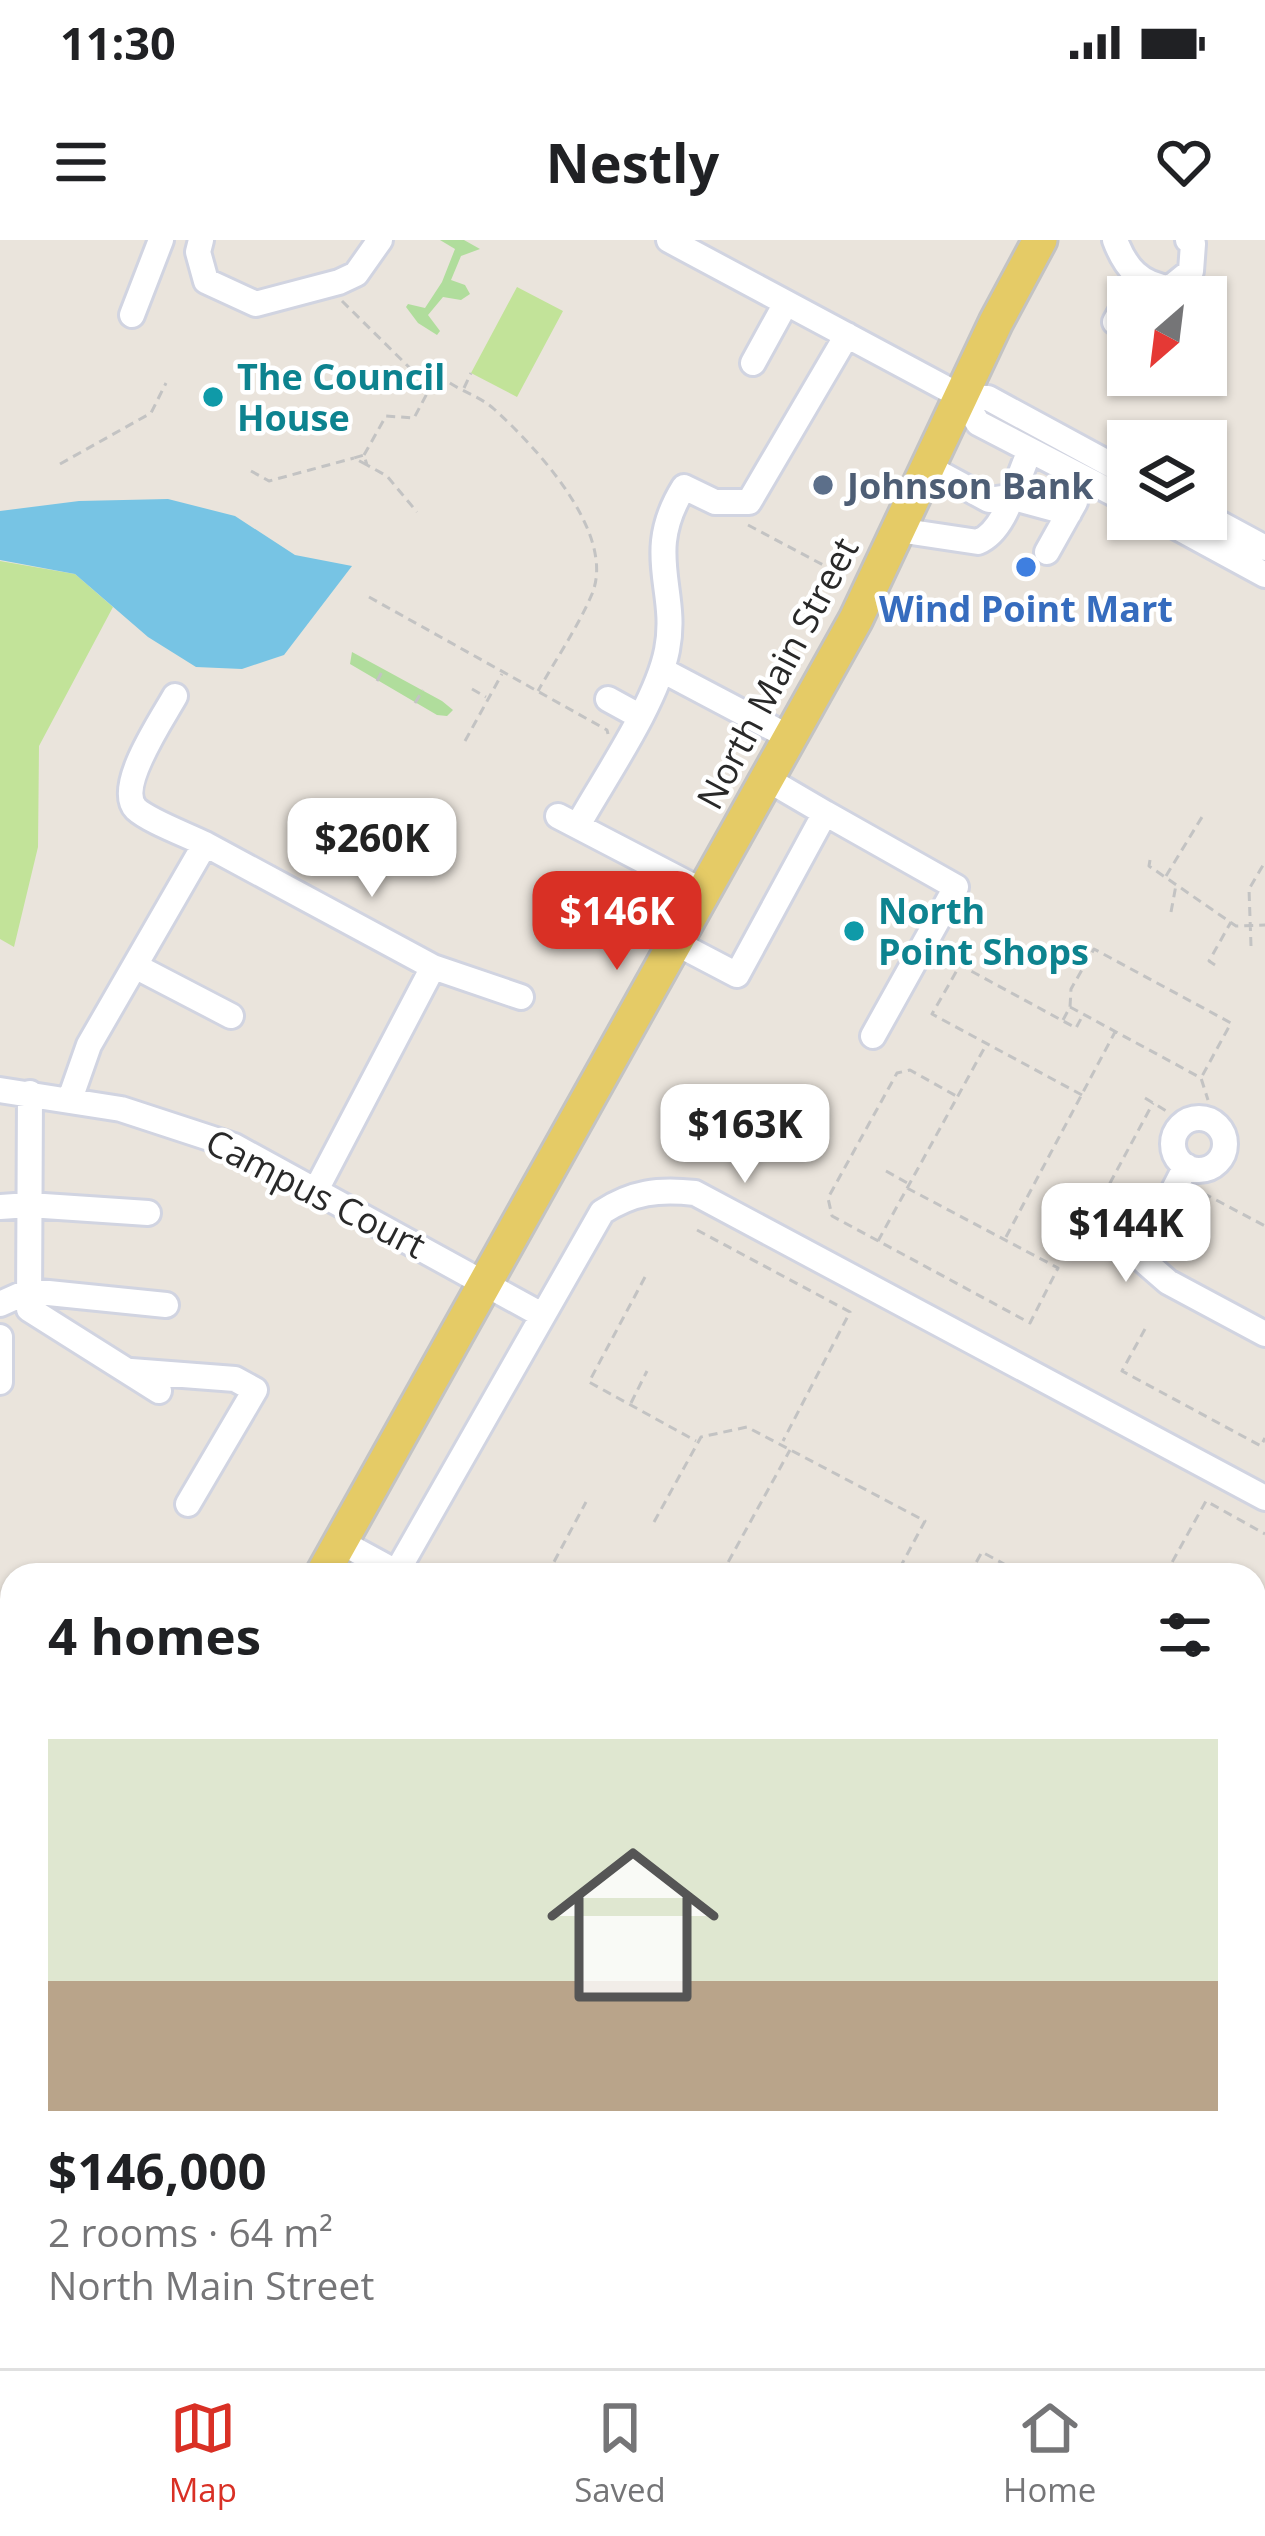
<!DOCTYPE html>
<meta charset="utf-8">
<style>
:root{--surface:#fff;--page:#f6f6f6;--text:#202124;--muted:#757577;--line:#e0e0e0;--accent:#d93025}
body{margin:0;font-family:"Open Sans",sans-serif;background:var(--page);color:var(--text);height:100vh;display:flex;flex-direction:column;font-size:45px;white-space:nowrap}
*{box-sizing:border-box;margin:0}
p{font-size:39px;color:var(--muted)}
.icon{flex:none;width:66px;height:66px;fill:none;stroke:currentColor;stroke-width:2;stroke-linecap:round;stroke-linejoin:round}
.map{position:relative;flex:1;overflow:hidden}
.sheet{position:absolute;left:0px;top:1323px;width:1266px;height:807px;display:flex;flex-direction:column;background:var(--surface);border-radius:36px 36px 0 0;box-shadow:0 3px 9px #0004}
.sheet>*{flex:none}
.needle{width:78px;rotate:208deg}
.fabs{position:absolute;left:1107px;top:36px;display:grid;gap:24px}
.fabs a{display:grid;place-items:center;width:120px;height:120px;border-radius:0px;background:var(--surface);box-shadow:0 3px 9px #0004;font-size:60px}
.price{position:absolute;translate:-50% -102px;padding:0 27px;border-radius:24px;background:#fff;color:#222;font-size:39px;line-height:78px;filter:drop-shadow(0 3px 6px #0008)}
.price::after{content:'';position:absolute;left:50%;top:72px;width:36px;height:27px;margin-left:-18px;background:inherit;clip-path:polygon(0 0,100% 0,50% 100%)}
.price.active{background:var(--accent);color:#fff}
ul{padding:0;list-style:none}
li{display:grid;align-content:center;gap:24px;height:636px;padding:0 48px}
li span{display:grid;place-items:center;height:372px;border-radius:0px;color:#555}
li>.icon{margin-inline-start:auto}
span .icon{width:216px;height:216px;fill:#fffc;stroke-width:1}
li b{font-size:51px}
h2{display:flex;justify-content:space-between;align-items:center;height:144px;padding:0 48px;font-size:51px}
.status{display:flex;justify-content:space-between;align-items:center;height:84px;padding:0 60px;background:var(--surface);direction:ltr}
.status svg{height:33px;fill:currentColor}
header{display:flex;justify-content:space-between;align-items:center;height:156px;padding:0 48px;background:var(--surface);font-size:54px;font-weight:700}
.tab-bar{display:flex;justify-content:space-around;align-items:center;height:168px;border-top:3px solid var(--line);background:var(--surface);font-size:33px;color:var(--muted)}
.tab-bar a{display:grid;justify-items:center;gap:6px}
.tab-bar .active{color:var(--accent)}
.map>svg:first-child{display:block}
</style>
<div class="status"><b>11:30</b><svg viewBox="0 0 49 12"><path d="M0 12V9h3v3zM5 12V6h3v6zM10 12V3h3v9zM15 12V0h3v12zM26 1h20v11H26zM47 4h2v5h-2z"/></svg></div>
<header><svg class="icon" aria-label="menu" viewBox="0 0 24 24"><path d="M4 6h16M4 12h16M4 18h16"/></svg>Nestly<svg class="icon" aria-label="heart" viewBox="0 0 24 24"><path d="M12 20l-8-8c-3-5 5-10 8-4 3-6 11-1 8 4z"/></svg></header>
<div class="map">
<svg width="1265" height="2128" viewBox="0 0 1265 2128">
<rect width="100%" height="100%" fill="#eae4dc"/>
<path fill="#b0dd9c" d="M440,0H464L480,9L461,16L451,40L465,45L470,54L461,60L443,57L428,75L440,91L437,95L418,83L406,67L408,64L425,68L442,42L455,9Z
M352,412L442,461L453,470L447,476L437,475L350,424Z
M1265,1951V2128H1228L1211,2118H1254V1978Z"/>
<path fill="#c2e399" d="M517,47L563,71L517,157L471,133Z
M0,321L75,334L113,367L39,506L38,607L14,707L0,699Z"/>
<path fill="#77c4e4" d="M168,259L235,276L295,315L352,326L284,415L242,429L196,427L148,397L75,334L0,320V271L79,261Z"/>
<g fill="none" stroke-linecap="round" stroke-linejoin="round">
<defs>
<path id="minor" d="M201,0L198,12L206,41L256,64L339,42L356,34L380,0
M669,0L962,157L988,158L1128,234
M1115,0C1125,27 1140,45 1170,48L1191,31L1193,4L1188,0
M132,75L161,0
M1115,82L1128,59
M753,123L786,63
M962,157L978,183L1128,261
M928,227L989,260L1010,257L1069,273
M1206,276L1265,308
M1162,279L1265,335
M898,290L978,302C1007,290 1016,240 1029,213
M1047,312L1075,262
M662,430L789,497
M608,459L639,476
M825,573L956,647L873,796
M558,576L702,651
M578,585C605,537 657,462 667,410C679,349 642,314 684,247L715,262H749L847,95
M205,604L433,727L521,757
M674,702L737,735L825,573L767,539
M135,726L231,776
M0,850L121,869L234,906L540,1074
M30,853L29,1069L159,1151
M70,859L89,805L205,604C187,595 149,581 136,569C115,547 163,478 175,456
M1173 904a26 26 0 1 1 52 0a26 26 0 1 1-52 0Z
M1186,926L1149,998L1145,1022L1168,1042L1265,1094
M316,950L433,727
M0,967L29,965L148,973
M0,1064L29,1051L166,1065
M0,1097V1142
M131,1131L235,1139L255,1150L188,1264
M341,1302L396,1332
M395,1335L602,972C633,952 658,949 695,953L1265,1258
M0,1718L12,1731
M1254,1732L1265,1712
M1254,1809L1265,1815
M1254,1870L1265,1850
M1110,2128L1116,2118"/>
<path id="major" d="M322,1335L856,379L996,82L1040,0
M0,1916L12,1894"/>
</defs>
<use href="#minor" stroke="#d1d4e1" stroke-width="30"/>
<use href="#major" stroke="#c3c3c3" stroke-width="39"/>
<path stroke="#c3c3c3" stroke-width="3" stroke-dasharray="9 6" stroke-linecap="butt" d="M342,61L421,139L433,128C449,149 475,152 494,169C535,206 617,293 592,354C578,387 556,419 538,451
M464,148L471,133
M364,215L386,176L414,178L439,131
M60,224L151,173L166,143
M367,225L354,218L364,215L367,225L387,236L417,272
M251,231L269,241L354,218
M748,285L827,327L825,331
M369,357L607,490L608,494
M377,441L384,428
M472,449L486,457
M415,463L423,450
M465,501L502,434
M1150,620L1149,626L1236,686L1265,685
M1166,636L1202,577
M1171,672L1176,645
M1251,706L1249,649L1265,622
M1215,725L1209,721L1231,682
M1070,767L1201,838L1208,860
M1063,780L1070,767L1071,749L1094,709L1231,783L1201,838
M1082,855L932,774L960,725L1076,788L1083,775
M1145,858L1168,872
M886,931L909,944
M907,948L1058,1028L1030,1083L832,976L828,958L897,833L910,830L958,857
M1203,953L1265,986
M1104,959L1137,977
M1052,986L1064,962L1087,973L1102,958L1153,863
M697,990L850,1072L783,1201
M1006,997L1115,792
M878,1001L986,805
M645,1037L589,1142L696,1201
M1145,1089L1122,1131L1261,1206L1265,1198
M631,1163L647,1131
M654,1282L701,1197L747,1187L925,1281L896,1335
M547,1335L586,1262
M721,1335L790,1210
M969,1335L982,1312L1024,1335
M1165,1335L1206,1261L1265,1294
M1254,1485L1265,1465
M1254,1495L1265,1501"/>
<use href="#minor" stroke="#fff" stroke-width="24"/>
<use href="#major" stroke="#e5cb66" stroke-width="33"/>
</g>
<g fill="#0f9aa8" stroke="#fff" stroke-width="4.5">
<circle cx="213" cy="157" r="12"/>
<circle cx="854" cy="691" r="12"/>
</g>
<circle fill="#5c6f8a" stroke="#fff" stroke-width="4.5" cx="823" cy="245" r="12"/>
<circle fill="#3f7fe0" stroke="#fff" stroke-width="4.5" cx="1026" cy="327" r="12"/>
<g text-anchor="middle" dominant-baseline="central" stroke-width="9" stroke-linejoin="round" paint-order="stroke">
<g font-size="36" font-weight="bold" fill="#0d838f" stroke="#fff" text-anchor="start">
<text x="237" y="136">The Council<tspan x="237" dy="41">House</tspan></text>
<text x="878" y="670">North<tspan x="878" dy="41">Point Shops</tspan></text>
</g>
<g font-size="36" font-weight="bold" fill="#4e5e75" stroke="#fff" text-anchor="start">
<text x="847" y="245">Johnson Bank</text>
</g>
<g font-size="36" font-weight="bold" fill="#366cbe" stroke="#fff">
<text x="1026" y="368">Wind Point Mart</text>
</g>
<g font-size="36" fill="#292929" stroke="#fff">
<text transform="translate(777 433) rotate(-62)">North Main Street</text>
<text transform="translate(316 953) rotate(27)">Campus Court</text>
</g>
</g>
</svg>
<div class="fabs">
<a><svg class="needle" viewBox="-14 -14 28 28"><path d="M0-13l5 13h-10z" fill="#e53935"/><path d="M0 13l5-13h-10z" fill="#757577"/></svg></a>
<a><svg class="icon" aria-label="layers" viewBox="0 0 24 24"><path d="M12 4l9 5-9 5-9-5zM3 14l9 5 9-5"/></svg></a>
</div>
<b class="price" style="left:372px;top:660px">$260K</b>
<b class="price active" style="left:617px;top:733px">$146K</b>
<b class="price" style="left:745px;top:946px">$163K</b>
<b class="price" style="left:1126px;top:1045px">$144K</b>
<section class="sheet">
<h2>4 homes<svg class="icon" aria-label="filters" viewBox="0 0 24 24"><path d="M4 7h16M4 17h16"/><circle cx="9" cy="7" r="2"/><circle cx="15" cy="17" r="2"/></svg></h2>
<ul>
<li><span style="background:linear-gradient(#dfe7d0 65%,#b9a48a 0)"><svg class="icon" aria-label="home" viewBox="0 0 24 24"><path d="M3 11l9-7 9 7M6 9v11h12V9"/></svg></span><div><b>$146,000</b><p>2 rooms · 64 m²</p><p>North Main Street</p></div></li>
</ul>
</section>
</div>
<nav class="tab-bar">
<a class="active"><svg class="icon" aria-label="map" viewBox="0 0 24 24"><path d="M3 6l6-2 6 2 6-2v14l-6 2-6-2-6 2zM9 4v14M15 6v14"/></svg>Map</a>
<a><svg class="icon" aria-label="saved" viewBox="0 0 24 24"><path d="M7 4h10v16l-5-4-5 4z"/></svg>Saved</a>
<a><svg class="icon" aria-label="home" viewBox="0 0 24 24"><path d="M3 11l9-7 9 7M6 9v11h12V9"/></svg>Home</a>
</nav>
